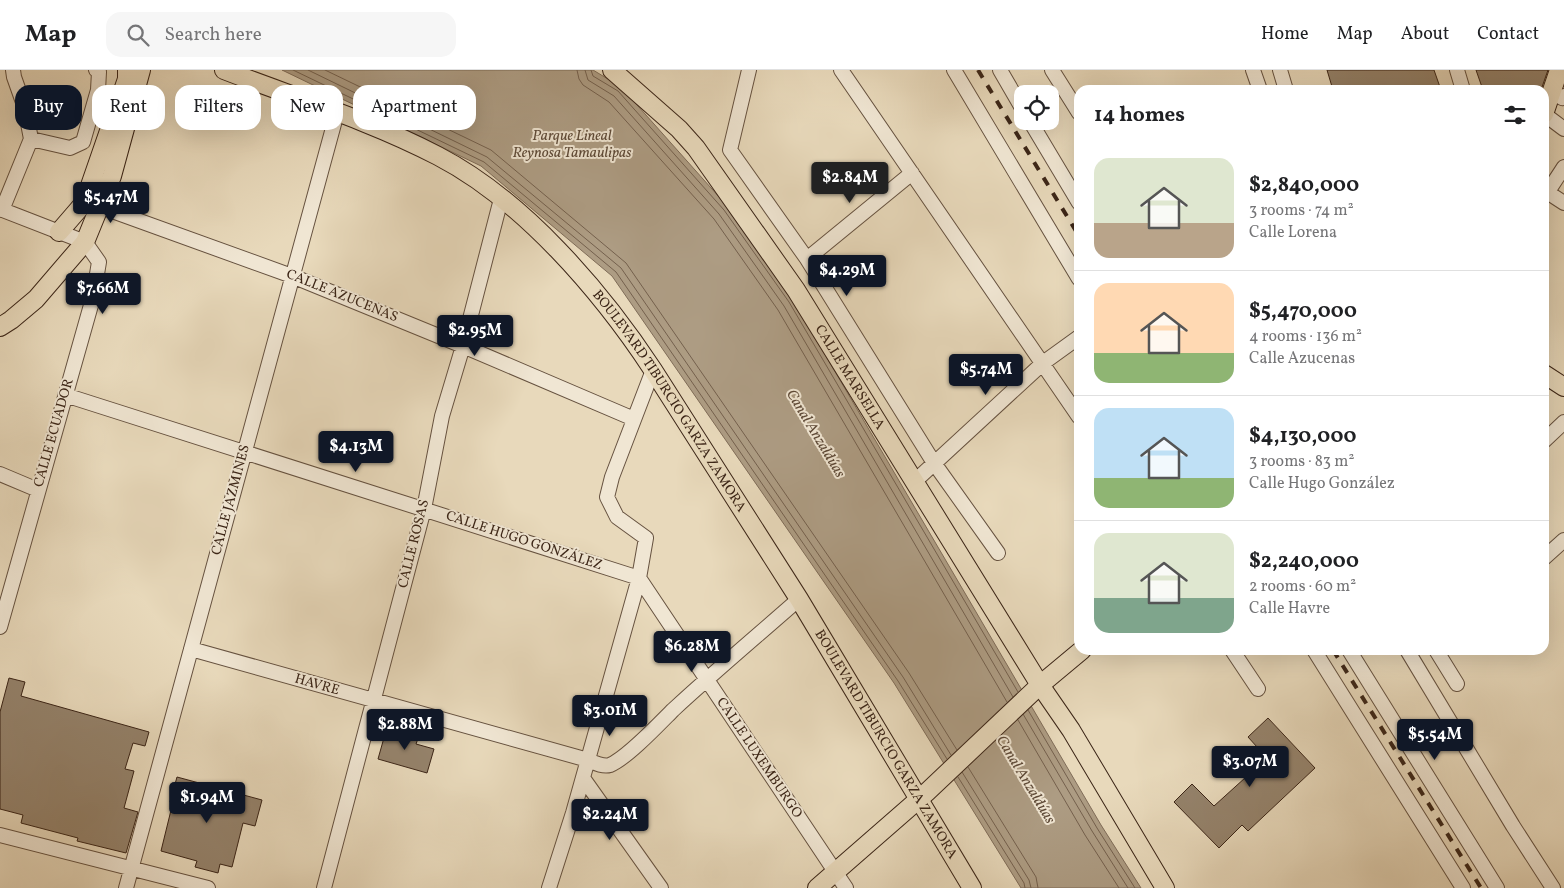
<!DOCTYPE html>
<meta charset="utf-8">
<style>
:root{--surface:#fff;--page:#f6f6f6;--text:#202124;--muted:#757577;--line:#e0e0e0;--accent:#111827}
body{margin:0;font-family:Vollkorn,serif;background:var(--page);color:var(--text);height:100vh;display:flex;flex-direction:column;font-size:19px;white-space:nowrap}
*{box-sizing:border-box;margin:0}
p{font-size:16px;color:var(--muted)}
.icon{flex:none;width:28px;height:28px;fill:none;stroke:currentColor;stroke-width:2;stroke-linecap:round;stroke-linejoin:round}
.map{position:relative;flex:1;overflow:hidden}
.details{position:absolute;left:1074px;top:15px;width:475px;height:570px;display:flex;flex-direction:column;background:var(--surface);border-radius:15px;box-shadow:0 5px 20px #0002}
.details>*{flex:none}
.hud{position:absolute;left:15px;top:15px;width:475px;height:45px;display:flex;gap:10px}
.fabs{position:absolute;left:1014px;top:15px;display:grid;gap:10px}
.fabs a{display:grid;place-items:center;width:45px;height:45px;border-radius:10px;background:var(--surface);box-shadow:0 5px 20px #0002;font-size:25px}
.price{position:absolute;translate:-50% -42px;padding:0 11px;border-radius:5px;background:var(--accent);color:#fff;font-size:16px;line-height:32px;filter:drop-shadow(0 1px 2px #0008)}
.price::after{content:'';position:absolute;left:50%;top:30px;width:15px;height:11px;margin-left:-8px;background:inherit;clip-path:polygon(0 0,100% 0,50% 100%)}
.price.on{background:#222;color:#fff}
ul{padding:0;list-style:none}
li{display:flex;align-items:center;gap:15px;height:125px;padding:0 20px}
li+li{border-top:1px solid var(--line)}
li span{display:grid;place-items:center;flex:none;width:140px;height:100px;border-radius:15px;color:#555}
li>.icon{margin-inline-start:auto}
span .icon{width:60px;height:60px;fill:#fffc;stroke-width:1}
li b{font-size:21px}
h2{display:flex;justify-content:space-between;align-items:center;height:60px;padding:0 20px;font-size:21px}
.pill{padding:0 18px;border-radius:15px;background:var(--surface);box-shadow:0 5px 20px #0002;font-size:18px;line-height:45px}
.pill.on{background:var(--accent);color:#fff}
header{display:flex;align-items:center;gap:30px;box-sizing:border-box;height:70px;padding:0 25px;background:var(--surface);border-bottom:1px solid var(--line)}
header strong{font-size:24px}
nav{display:flex;gap:28px;margin-inline-start:auto;font-size:18px}
.search{width:350px;height:45px;background:var(--page);display:flex;align-items:center;gap:12px;box-sizing:border-box;padding:0 18px;border-radius:15px;color:var(--muted);font-size:19px}
.map>svg:first-child{display:block}
</style>
<header>
<strong>Map</strong>
<div class="search"><svg class="icon" aria-label="search" viewBox="0 0 24 24"><circle cx="10" cy="10" r="6"/><path d="M15 15l6 6"/></svg>Search here</div>
<nav><a>Home</a><a>Map</a><a>About</a><a>Contact</a></nav>
</header>
<div class="map">
<svg width="1564" height="818" viewBox="0 0 1564 818">
<rect width="100%" height="100%" fill="#e8d9bb"/>
<filter id="stains"><feTurbulence type="fractalNoise" baseFrequency=".004" numOctaves="4"/><feColorMatrix values="0 0 0 0 .2 0 0 0 0 .09 0 0 0 0 .02 0 0 0 .5 -.17"/></filter>
<radialGradient id="worn" r=".72"><stop offset=".6" stop-color="#630" stop-opacity="0"/><stop offset="1" stop-color="#630" stop-opacity=".3"/></radialGradient>
<path fill="#ad9c83" stroke="#7f6c58" d="M282,0H593L621,17L728,137L793,230L1101,755L1141,818H1021L894,613L612,206L481,96Z"/>
<g fill="none" stroke-linecap="round" stroke-linejoin="round">
<path stroke="#74604d" stroke-width="1" d="M293,0L484,92L616,202L898,611L947,689
M308,0L487,87L621,198L903,607L951,685
M325,0L491,80L626,193L909,603L957,680
M577,0L579,9L583,15L609,32L714,149L778,240L1007,632
M585,0L588,10L614,26L719,144L784,236L1013,627
M591,0L593,6L618,21L724,140L789,232L1018,622
M1028,640L1097,758L1135,818
M1023,644L1092,761L1128,818
M1018,650L1085,765L1119,818
M968,697L1036,807L1038,818
M962,702L1029,810L1031,818
M958,707L1024,813L1025,818"/>
</g>
<path fill="#95836c" stroke="#3b2517" d="M1327,0H1434L1441,20H1333Z
M1476,0H1548L1541,20H1483Z
M9,608L25,612L21,626L149,662L145,676L133,673L125,699L134,701L124,738L138,742L126,783L77,771L78,768L21,753L23,745L0,739V642Z
M1268,648L1315,698L1248,761L1242,755L1219,778L1174,732L1192,714L1214,736L1267,688L1248,667Z
M387,657L419,666L416,674L434,679L427,703L378,689Z
M177,707L262,730L255,756L243,753L232,797L220,794L218,803L195,797L197,791L161,781L173,732H170Z"/>
<g fill="none" stroke-linecap="round" stroke-linejoin="round">
<defs>
<path id="minor" d="M749,0L730,80L807,189L934,393L998,483
M841,0L1079,347
M954,0L1079,209
M1000,0L1022,38
M1052,0L1079,43
M1253,0L1260,20
M1280,0L1286,20
M1457,0L1463,20
M1552,22L1562,28L1564,26
M1544,44L1564,59
M1030,51L1079,133
M31,69L70,78L83,72L98,20L99,2L96,0
M1544,120L1564,133
M1547,123L1564,97
M101,137L292,206L463,276L634,349
M0,139L85,172L99,192L93,228L0,557
M2,140L31,69L25,38L14,7L13,0
M807,189L912,103
M65,325L639,508
M1544,371L1564,352
M0,404L38,420
M914,412L1043,293L1079,267
M1544,488L1564,470
M639,508L846,818
M191,579L588,690C595,693 603,697 610,695C627,688 659,654 673,640C714,602 757,566 799,529
M1232,580L1258,619
M1314,580L1463,818
M1349,580L1497,818
M1407,580L1513,756L1553,818
M1436,580L1457,614
M583,708L661,818
M0,765L208,818
M126,818L337,43
M324,818L424,439L442,346L463,276L501,129
M549,818L573,743L639,508L646,468L617,447L607,427L612,407L653,300"/>
<g id="major">
<path id="s1" d="M224,0C294,27 371,51 438,86C523,130 601,221 653,300L799,529L972,818"/>
<path id="s2" d="M612,0L679,59L696,78L796,220L1040,615L1071,660L1165,818"/>
<path d="M1544,44L1559,0"/>
<path d="M59,162L84,133L127,9V0"/>
<path d="M0,257L11,250L36,229L85,172L112,106L141,0"/>
<path d="M1544,304L1564,317"/>
<path d="M817,818L927,722L1040,615L1082,580"/>
</g>
</defs>
<use href="#minor" stroke="#665240" stroke-width="16"/>
<use href="#major" stroke="#3b2517" stroke-width="20"/>
<use href="#minor" stroke="#f0e6d3" stroke-width="14"/>
<use href="#major" stroke="#e8d9bb" stroke-width="18"/>
<path stroke="#3b2517" stroke-width="4" stroke-dasharray="9 9" stroke-linecap="butt" d="M978,0L1079,166
M1333,580L1481,818"/>
</g>
<g text-anchor="middle" dominant-baseline="central" stroke-width="4" stroke-linejoin="round" paint-order="stroke">
<g font-size="14" fill="#3b2517" stroke="#f0e6d3">
<text transform="translate(342 226) rotate(22)">CALLE AZUCENAS</text>
<text stroke="none"><textPath href="#s2" startOffset="391">CALLE MARSELLA</textPath></text>
<text stroke="none"><textPath href="#s1" startOffset="572">BOULEVARD TIBURCIO GARZA ZAMORA</textPath></text>
<text transform="translate(54 363) rotate(-74)">CALLE ECUADOR</text>
<text transform="translate(231 430) rotate(-75)">CALLE JAZMINES</text>
<text transform="translate(524 471) rotate(18)">CALLE HUGO GONZÁLEZ</text>
<text transform="translate(414 474) rotate(-76)">CALLE ROSAS</text>
<text transform="translate(317 615) rotate(16)">HAVRE</text>
<text stroke="none"><textPath href="#s1" startOffset="978">BOULEVARD TIBURCIO GARZA ZAMORA</textPath></text>
<text transform="translate(759 688) rotate(56)">CALLE LUXEMBURGO</text>
</g>
<g font-size="15" font-style="italic" fill="#5d4937" stroke="#f0e6d3">
<text x="572" y="66">Parque Lineal<tspan x="572" dy="17">Reynosa Tamaulipas</tspan></text>
<text transform="translate(815 364) rotate(59)">Canal Anzaldúas</text>
<text transform="translate(1025 710) rotate(59)">Canal Anzaldúas</text>
</g>
</g>
<rect width="100%" height="100%" filter="url(#stains)"/>
<rect width="100%" height="100%" fill="url(#worn)"/>
</svg>
<div class="fabs">
<a><svg class="icon" aria-label="locate" viewBox="0 0 24 24"><circle cx="12" cy="12" r="6"/><path d="M12 2v4M12 18v4M2 12h4M18 12h4"/></svg></a>
</div>
<b class="price on" style="left:850px;top:134px">$2.84M</b>
<b class="price" style="left:111px;top:154px">$5.47M</b>
<b class="price" style="left:847px;top:227px">$4.29M</b>
<b class="price" style="left:103px;top:245px">$7.66M</b>
<b class="price" style="left:475px;top:287px">$2.95M</b>
<b class="price" style="left:986px;top:326px">$5.74M</b>
<b class="price" style="left:356px;top:403px">$4.13M</b>
<b class="price" style="left:692px;top:603px">$6.28M</b>
<b class="price" style="left:610px;top:667px">$3.01M</b>
<b class="price" style="left:405px;top:681px">$2.88M</b>
<b class="price" style="left:1435px;top:691px">$5.54M</b>
<b class="price" style="left:1250px;top:718px">$3.07M</b>
<b class="price" style="left:207px;top:754px">$1.94M</b>
<b class="price" style="left:610px;top:771px">$2.24M</b>
<div class="hud">
<a class="pill on">Buy</a>
<a class="pill">Rent</a>
<a class="pill">Filters</a>
<a class="pill">New</a>
<a class="pill">Apartment</a>
</div>
<section class="details">
<h2>14 homes<svg class="icon" aria-label="filters" viewBox="0 0 24 24"><path d="M4 7h16M4 17h16"/><circle cx="9" cy="7" r="2"/><circle cx="15" cy="17" r="2"/></svg></h2>
<ul>
<li><span style="background:linear-gradient(#dfe7d0 65%,#b9a48a 0)"><svg class="icon" aria-label="home" viewBox="0 0 24 24"><path d="M3 11l9-7 9 7M6 9v11h12V9"/></svg></span><div><b>$2,840,000</b><p>3 rooms · 74 m²</p><p>Calle Lorena</p></div></li>
<li><span style="background:linear-gradient(#ffd9b3 70%,#8fb573 0)"><svg class="icon" aria-label="home" viewBox="0 0 24 24"><path d="M3 11l9-7 9 7M6 9v11h12V9"/></svg></span><div><b>$5,470,000</b><p>4 rooms · 136 m²</p><p>Calle Azucenas</p></div></li>
<li><span style="background:linear-gradient(#bfe0f5 70%,#8fb573 0)"><svg class="icon" aria-label="home" viewBox="0 0 24 24"><path d="M3 11l9-7 9 7M6 9v11h12V9"/></svg></span><div><b>$4,130,000</b><p>3 rooms · 83 m²</p><p>Calle Hugo González</p></div></li>
<li><span style="background:linear-gradient(#dfe7d0 65%,#7fa58c 0)"><svg class="icon" aria-label="home" viewBox="0 0 24 24"><path d="M3 11l9-7 9 7M6 9v11h12V9"/></svg></span><div><b>$2,240,000</b><p>2 rooms · 60 m²</p><p>Calle Havre</p></div></li>
</ul>
</section>
</div>
